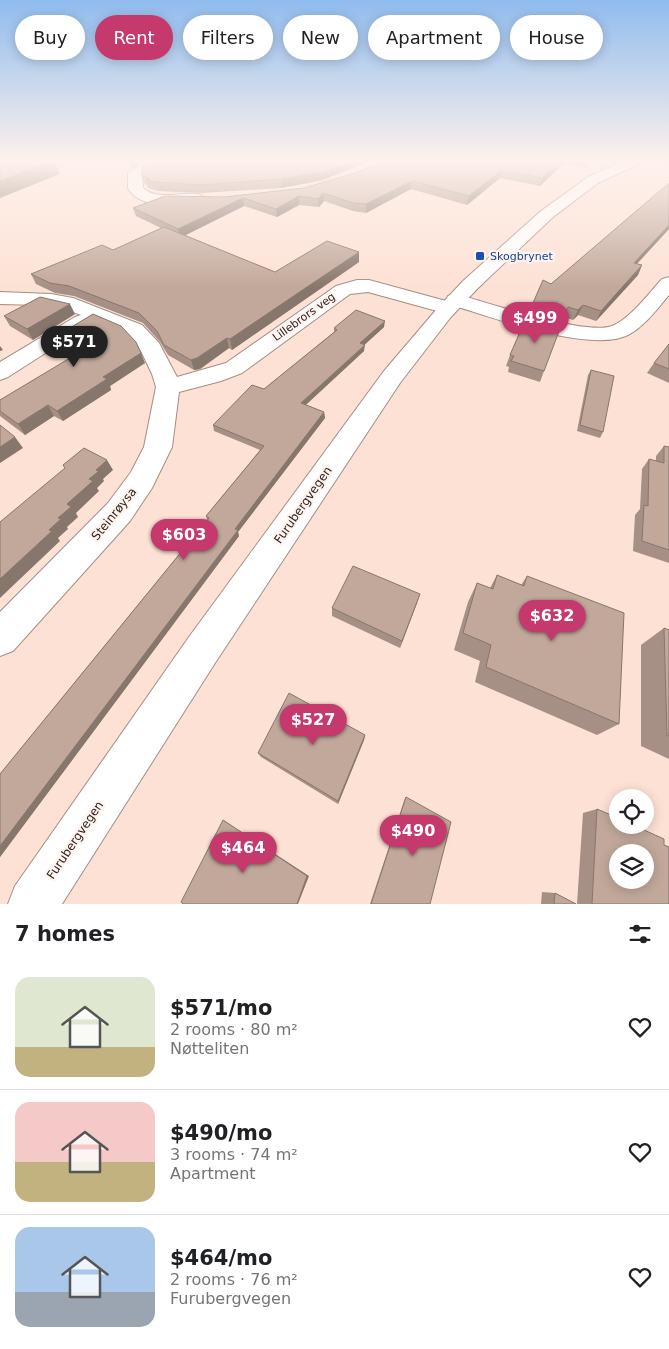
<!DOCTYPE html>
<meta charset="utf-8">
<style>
:root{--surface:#fff;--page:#f2f2f2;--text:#202124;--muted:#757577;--line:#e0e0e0;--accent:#c6396c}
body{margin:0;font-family:"DejaVu Sans",sans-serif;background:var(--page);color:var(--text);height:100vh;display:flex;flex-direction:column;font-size:19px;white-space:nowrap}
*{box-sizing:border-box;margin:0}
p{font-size:16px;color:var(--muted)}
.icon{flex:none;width:28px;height:28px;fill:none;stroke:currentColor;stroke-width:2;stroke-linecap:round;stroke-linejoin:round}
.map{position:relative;height:904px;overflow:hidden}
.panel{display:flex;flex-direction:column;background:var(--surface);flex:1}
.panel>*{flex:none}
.hud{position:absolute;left:15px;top:15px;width:640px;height:45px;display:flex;gap:10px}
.controls{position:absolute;left:609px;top:789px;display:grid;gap:10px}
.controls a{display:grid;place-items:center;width:45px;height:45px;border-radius:50%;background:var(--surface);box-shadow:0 2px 12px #0003;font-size:25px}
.price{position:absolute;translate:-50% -42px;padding:0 11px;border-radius:18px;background:var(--accent);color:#fff;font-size:16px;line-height:32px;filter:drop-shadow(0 1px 2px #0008)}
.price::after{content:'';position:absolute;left:50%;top:30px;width:15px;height:11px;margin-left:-8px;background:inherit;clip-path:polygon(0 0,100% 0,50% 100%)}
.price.selected{background:#222;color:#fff}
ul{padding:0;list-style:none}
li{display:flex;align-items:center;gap:15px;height:125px;padding:0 15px}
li+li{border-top:1px solid var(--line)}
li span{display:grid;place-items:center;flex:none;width:140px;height:100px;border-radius:15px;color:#555}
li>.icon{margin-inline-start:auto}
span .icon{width:60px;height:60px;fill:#fffc;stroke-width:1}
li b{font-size:21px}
h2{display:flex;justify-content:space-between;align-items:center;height:60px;padding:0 15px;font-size:21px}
.chip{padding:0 18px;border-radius:22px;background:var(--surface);box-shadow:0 2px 12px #0003;font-size:18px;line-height:45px}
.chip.selected{background:var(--accent);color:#fff}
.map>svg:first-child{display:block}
</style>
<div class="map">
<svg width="669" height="904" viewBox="0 0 669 904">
<rect width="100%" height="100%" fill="#fde1d5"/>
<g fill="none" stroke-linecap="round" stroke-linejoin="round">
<defs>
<path id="street" d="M145,162H166C161,168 149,169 142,174L143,188C159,202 183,190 201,195L204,198L201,201C181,206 140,210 128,188V173Z
M669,277V295C657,309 645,326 628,335C591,353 497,319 458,307L455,312L448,314L368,292L350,294L242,373L221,381L179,392L172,447L152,488L130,521L13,651L0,656V612L108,503L131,472L144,447L156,387L152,374L141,351L126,335L91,319L93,321L89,325L8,377L0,380V362L75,317L81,315C55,304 28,305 0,304V292L51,294L73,298L142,325L159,343L177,377L226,363L336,286L357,280H369L446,301L448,296L455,294C487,302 584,336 612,326C630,319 649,293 662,279Z"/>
<path id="secondary" d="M621,162H639L637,165L598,183L553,217L477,289L450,318L400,383L215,663L62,904H8L15,886L189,637L384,371L436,310L463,281L541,211L588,177Z"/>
</defs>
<use href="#street" stroke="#a68d82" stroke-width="2"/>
<use href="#secondary" stroke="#a68d82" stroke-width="2"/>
<use href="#street" fill="#fff" fill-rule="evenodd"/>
<use href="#secondary" fill="#fff" fill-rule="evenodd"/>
</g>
<path fill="#a69085" d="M381,162H590L586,168L563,164L540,186L500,178L467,205L411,189L366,213L353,211L324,201L319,207L299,205L277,217L244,206L185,235L275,272L359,262L232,350L229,348L200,369L194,370L168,355L160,342L143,323L74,296L55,293L36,284L31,274L113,250L161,228L136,216L133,208L224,197L304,188L355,173Z
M142,176L323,180L281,188L202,193L158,191L148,188L147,185L145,184Z
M669,183V229L637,264L642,265L638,275L596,321L578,315L573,320L564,317L562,321L529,313L533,303L551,284Z
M75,314L33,340L10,326L4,316Z
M526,318L544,371L540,382L508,372L509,367L506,366L510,355Z
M384,327L364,345V351L306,405L324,412L325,418L238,532L239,536L0,857V774L207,520L206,516L260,450L214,431L213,425L264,389L334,332V328Z
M50,340L145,363L110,386L111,390L63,421L54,416L25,435L0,416V400L69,359L55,350Z
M669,344V383L647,373L654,363Z
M591,370L603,432L600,438L577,431L588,375Z
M664,446L669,447V563L633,551L635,515L640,509L642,469L649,459L656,461V456Z
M497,575L521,585L527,576L619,724L597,735L475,682L480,661L454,650L468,602L477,583L490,588Z
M417,603L400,648L332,616V608Z
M664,628L669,630V759L641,746V645Z
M365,735L364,740L338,804L261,757L258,753Z
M406,797L430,904H370L405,798Z
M597,809L664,845L669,904H577L583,813Z
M542,892L555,893L576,904H541Z"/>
<path fill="#87766c" d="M50,162H55L60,174L0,198V181Z
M130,162H142L132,168Z
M348,162H368L323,180L281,188V179Z
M559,162H564L563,164L540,186L542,178Z
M502,170L500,178L467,205L469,196Z
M412,181L411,189L366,213V204Z
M323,193L324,201L319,207L318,199Z
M299,196V205L277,217L276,209Z
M243,198L244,206L180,238L178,229Z
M669,225V229L629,272L634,263Z
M359,252V262L232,350L230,339Z
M642,265L638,275L596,321L601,311Z
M70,304L75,314L33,340L27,329Z
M583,305L578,315L573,320L578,310Z
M385,321L384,327L360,349V343Z
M227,338L229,348L200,369L194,370L191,360Z
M365,345L364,351L301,409V403Z
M0,346L3,350L0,351Z
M141,353L145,363L110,386L111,390L63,421L57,411L103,377Z
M48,405L54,416L25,435L18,424Z
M324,412L325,418L238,532L239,536L0,857V846L235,529Z
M15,437L23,448L0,463V447Z
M107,460L113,470L103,479L104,481L97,488L99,491L76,513L78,517L67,527L68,529L58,538L60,541L0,598V579L49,530L67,504L89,479L96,470Z
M420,594L417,603L400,648L402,641Z
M365,735L364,740L338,804V801Z
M223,820L309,876L298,904H297Z"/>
<path fill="#c1a89b" stroke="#87766c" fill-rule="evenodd" d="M0,162H50L0,181Z
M154,162H348L323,172L281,179L201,185L155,182L146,180L150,179L142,176V167Z
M381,162H559L542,178L502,170L469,196L412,181L366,204L353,203L323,193L318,199L299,196L276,209L243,198L178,229L133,208L165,196L224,197L304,188L355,173Z
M669,183V225L634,263L642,265L601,311L583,305L578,310L568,307L566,311L533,303L543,280L551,284Z
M164,227L275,272L327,241L359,252L230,339L227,338L197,358L191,360L164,345L157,331L139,313L69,286L50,283L31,274L102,245L113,250Z
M40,297L70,304L27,329L4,316Z
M356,310L385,321L360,343L365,345L301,403L324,412L235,529L238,530L0,846V774L209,518L206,516L264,446L213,425L252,385L264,389L337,330L334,328Z
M93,314L121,326L136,342L141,353L103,377L107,379L57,411L48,405L18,424L0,411V400L75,355L50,340Z
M526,318L561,326L544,371L511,361L514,356L510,355Z
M669,344V369L654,363Z
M591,370L614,376L603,432L580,425Z
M0,425L15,437L0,447Z
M664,446L669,447V550L642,541L644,505L648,506L649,459L664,463Z
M84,448L107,460L96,470L99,471L89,479L93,481L67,504L71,507L58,518L61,519L49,530L52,531L0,579V522L65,468L63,465Z
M353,566L420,594L402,641L332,608Z
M497,575L524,586L527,576L624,613L619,724L486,667L491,645L463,633L477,583L493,589Z
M664,628L669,630V736L667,735Z
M289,693L365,735L338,801L258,753Z
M406,797L451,822L430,904H371Z
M597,809L618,818V825H633L664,839V845L669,847V904H592ZM618,852H645V880H618Z
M223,820L307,876L297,904H183L181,902Z
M555,893L576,904H554Z"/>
<linearGradient id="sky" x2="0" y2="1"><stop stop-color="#90bcee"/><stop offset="0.56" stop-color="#fef2ec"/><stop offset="1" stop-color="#fef2ec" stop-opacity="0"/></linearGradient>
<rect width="669" height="288" fill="url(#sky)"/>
<rect fill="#1a4fb4" stroke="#fef3ee" stroke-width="2" x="475" y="251" width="10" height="10" rx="2.5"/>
<g text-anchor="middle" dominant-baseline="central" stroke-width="4.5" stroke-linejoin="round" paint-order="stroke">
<g font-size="11" fill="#164399" stroke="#fef3ee" text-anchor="start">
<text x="490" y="256">Skogbrynet</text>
</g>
<g font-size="11" fill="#2f2520" stroke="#fef3ee">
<text transform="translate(304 317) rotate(-36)">Lillebrors veg</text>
</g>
<g font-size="12" fill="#2f2520" stroke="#fef3ee">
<text transform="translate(303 505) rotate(-55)">Furubergvegen</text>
<text transform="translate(114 514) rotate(-51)">Steinrøysa</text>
<text transform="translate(75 840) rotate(-56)">Furubergvegen</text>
</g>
</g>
</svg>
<div class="controls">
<a><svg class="icon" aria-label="locate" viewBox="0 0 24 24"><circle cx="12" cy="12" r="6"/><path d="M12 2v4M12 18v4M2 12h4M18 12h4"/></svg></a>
<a><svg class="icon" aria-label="layers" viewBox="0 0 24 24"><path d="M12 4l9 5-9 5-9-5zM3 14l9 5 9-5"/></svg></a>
</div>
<b class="price" style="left:535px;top:344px">$499</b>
<b class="price selected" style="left:74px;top:368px">$571</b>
<b class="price" style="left:184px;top:561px">$603</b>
<b class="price" style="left:552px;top:642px">$632</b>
<b class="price" style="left:313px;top:746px">$527</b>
<b class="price" style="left:413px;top:857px">$490</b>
<b class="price" style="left:243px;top:874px">$464</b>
<div class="hud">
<a class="chip">Buy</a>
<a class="chip selected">Rent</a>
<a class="chip">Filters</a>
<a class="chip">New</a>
<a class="chip">Apartment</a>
<a class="chip">House</a>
</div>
</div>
<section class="panel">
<h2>7 homes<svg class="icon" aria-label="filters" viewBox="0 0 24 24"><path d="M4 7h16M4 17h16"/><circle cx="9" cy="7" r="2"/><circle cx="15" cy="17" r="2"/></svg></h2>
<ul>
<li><span style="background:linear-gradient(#dfe7d0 70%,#c2b280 0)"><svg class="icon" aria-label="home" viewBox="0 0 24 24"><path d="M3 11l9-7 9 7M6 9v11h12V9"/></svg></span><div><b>$571/mo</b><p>2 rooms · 80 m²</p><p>Nøtteliten</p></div><svg class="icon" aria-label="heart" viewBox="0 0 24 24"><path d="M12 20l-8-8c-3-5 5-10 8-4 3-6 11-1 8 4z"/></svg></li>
<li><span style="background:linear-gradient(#f6c9c9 60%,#c2b280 0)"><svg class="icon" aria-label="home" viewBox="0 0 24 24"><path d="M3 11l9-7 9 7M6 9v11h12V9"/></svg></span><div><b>$490/mo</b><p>3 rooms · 74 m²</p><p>Apartment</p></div><svg class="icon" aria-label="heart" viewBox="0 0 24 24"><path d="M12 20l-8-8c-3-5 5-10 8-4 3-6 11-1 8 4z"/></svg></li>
<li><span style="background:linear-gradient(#a9c7e8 65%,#9aa5b1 0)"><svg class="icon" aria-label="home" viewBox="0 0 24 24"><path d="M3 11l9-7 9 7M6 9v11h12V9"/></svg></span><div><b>$464/mo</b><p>2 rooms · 76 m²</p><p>Furubergvegen</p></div><svg class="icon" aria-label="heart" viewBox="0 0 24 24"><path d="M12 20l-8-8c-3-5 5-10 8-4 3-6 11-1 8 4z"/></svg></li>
</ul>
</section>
